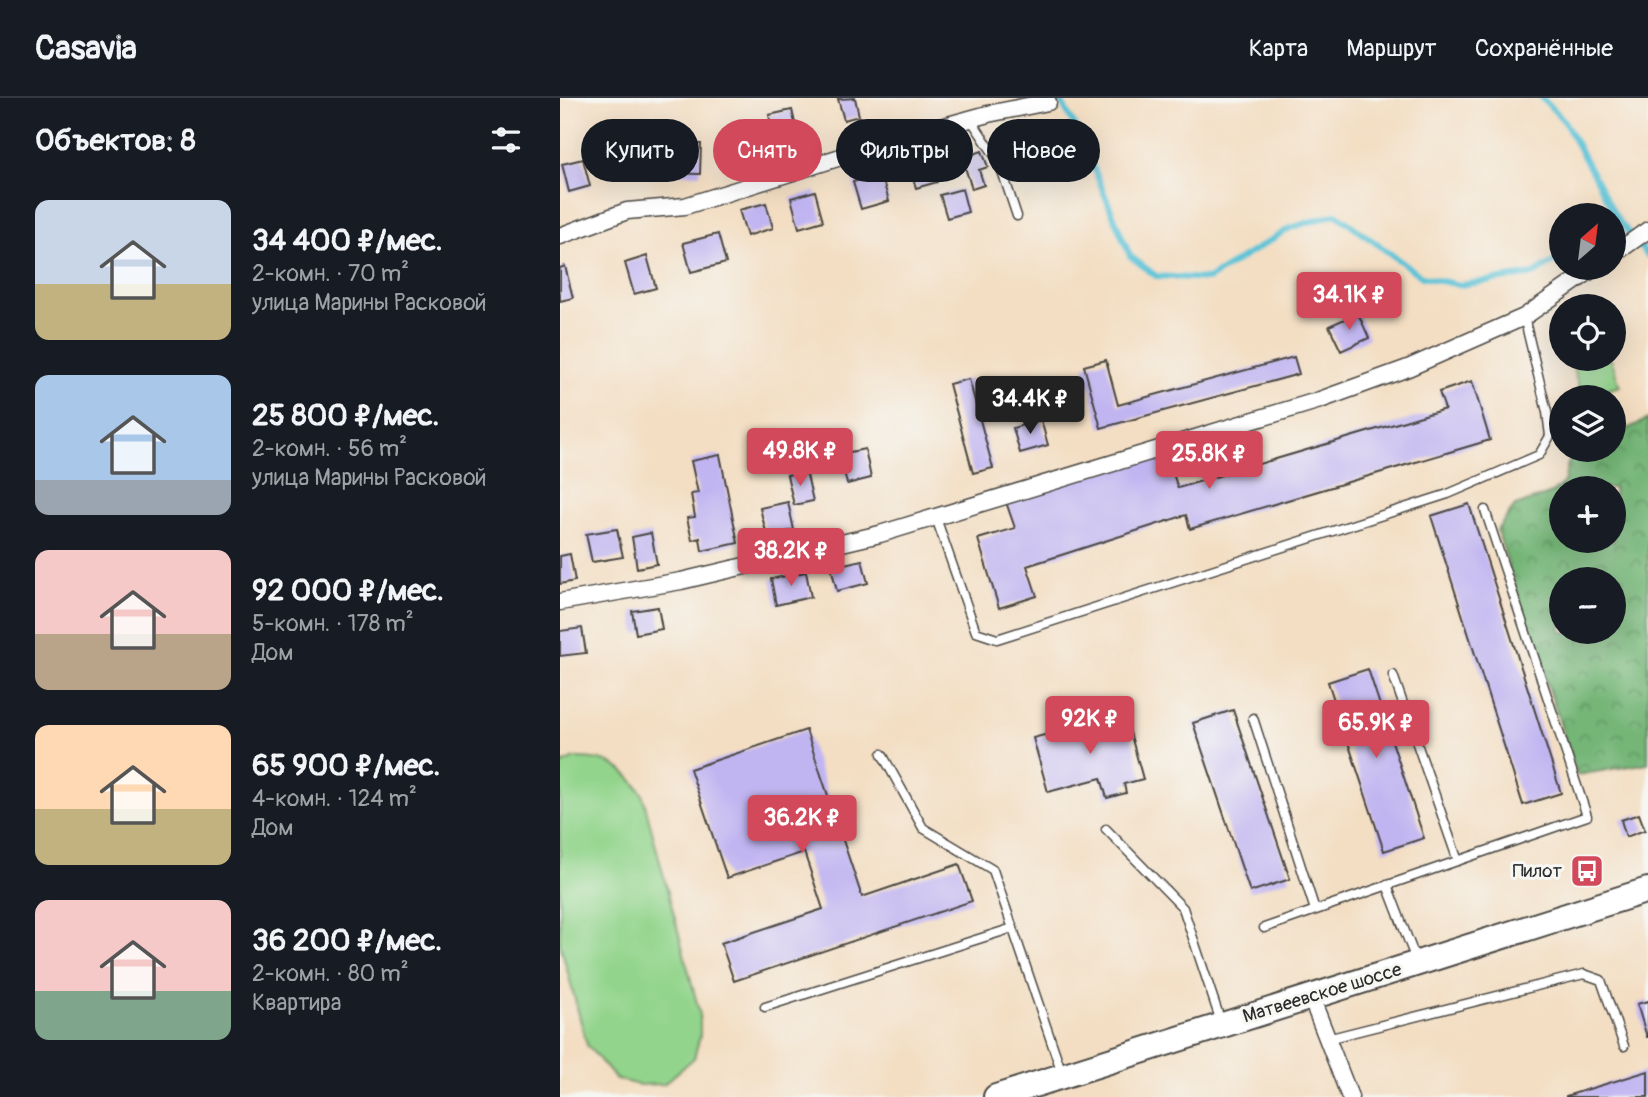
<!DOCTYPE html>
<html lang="ru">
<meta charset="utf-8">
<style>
:root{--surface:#171b24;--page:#242831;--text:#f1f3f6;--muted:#9ea1a6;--line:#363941;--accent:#d1495b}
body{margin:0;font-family:Pangolin,sans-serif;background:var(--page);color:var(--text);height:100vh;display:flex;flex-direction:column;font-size:26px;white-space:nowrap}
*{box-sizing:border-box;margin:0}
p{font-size:23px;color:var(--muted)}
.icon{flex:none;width:38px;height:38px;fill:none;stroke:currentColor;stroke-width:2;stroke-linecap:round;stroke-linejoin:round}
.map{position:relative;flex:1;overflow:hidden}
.details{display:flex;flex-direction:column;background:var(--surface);width:560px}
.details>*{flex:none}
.hud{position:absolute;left:21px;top:21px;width:665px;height:63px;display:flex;gap:14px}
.needle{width:46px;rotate:28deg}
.tools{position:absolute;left:989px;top:105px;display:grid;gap:14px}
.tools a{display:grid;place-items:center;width:77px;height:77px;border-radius:50%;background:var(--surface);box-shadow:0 7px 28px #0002;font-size:35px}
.price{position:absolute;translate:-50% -60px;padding:0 16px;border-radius:7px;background:var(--accent);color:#fff;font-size:23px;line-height:46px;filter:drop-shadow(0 2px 4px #0008)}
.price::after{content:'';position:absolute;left:50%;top:42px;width:21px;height:16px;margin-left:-10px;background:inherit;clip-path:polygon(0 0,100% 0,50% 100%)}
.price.on{background:#222;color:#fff}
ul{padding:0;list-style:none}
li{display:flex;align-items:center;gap:21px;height:175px;padding:0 35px}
li span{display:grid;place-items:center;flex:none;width:196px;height:140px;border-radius:14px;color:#555}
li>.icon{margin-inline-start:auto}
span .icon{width:84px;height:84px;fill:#fffc;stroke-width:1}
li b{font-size:30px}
h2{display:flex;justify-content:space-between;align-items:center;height:84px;padding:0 35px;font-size:30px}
.chip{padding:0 24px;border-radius:32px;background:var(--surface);box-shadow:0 7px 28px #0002;font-size:24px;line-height:63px}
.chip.on{background:var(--accent);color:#fff}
header{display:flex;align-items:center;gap:42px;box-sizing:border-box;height:98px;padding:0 35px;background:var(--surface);border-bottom:2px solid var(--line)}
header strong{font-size:33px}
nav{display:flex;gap:38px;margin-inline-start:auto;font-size:24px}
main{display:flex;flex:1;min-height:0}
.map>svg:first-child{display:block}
</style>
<header>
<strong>Casavia</strong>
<nav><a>Карта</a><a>Маршрут</a><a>Сохранённые</a></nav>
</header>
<main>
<section class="details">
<h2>Объектов: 8<svg class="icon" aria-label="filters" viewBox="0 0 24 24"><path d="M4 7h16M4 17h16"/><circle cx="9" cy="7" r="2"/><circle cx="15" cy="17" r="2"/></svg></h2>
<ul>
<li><span style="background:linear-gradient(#c9d6e8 60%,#c2b280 0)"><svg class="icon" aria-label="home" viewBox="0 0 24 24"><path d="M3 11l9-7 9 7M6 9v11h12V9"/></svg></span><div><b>34 400 ₽/мес.</b><p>2-комн. · 70 m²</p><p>улица Марины Расковой</p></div></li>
<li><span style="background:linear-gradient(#a9c7e8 75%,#9aa5b1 0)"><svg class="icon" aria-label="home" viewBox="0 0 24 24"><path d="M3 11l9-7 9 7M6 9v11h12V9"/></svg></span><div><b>25 800 ₽/мес.</b><p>2-комн. · 56 m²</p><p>улица Марины Расковой</p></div></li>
<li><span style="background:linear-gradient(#f6c9c9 60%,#b9a48a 0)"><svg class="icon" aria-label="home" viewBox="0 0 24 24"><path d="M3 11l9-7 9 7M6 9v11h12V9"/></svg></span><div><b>92 000 ₽/мес.</b><p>5-комн. · 178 m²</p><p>Дом</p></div></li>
<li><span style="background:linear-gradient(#ffd9b3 60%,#c2b280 0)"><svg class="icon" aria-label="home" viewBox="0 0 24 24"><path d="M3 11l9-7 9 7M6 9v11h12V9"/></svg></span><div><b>65 900 ₽/мес.</b><p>4-комн. · 124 m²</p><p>Дом</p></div></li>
<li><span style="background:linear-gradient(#f6c9c9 65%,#7fa58c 0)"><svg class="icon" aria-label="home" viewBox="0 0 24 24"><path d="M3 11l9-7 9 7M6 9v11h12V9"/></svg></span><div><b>36 200 ₽/мес.</b><p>2-комн. · 80 m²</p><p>Квартира</p></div></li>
</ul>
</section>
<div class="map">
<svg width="1088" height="999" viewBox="0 0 1088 999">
<defs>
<pattern id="forest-crowns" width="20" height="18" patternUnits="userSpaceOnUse" patternTransform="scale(1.75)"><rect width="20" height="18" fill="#75b677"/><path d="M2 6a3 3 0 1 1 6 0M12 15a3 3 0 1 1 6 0" fill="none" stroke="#609462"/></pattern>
</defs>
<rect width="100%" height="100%" fill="#f6f6f2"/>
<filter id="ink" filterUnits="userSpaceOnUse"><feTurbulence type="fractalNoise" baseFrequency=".0143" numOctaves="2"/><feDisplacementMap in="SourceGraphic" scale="14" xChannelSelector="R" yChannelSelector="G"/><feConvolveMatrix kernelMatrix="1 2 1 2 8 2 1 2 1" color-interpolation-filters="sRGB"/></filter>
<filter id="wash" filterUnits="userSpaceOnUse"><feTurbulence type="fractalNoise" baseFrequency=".00686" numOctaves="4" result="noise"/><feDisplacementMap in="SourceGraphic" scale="28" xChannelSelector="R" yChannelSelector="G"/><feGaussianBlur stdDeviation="1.57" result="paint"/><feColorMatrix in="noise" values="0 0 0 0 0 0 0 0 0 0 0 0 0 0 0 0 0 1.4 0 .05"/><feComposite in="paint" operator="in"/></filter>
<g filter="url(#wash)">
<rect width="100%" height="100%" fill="#f3dec3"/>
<path fill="url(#forest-crowns)" stroke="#507051" stroke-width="2" fill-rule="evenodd" d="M1088,321V665L1017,677L937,432L955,408L992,395L1004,384L1008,365L1021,352H1054V337ZM1001,390H1054V443H1001ZM1001,481H1054V534H1001Z"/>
<path fill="#92d48b" stroke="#5e805b" stroke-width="2" d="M1010,261H1051L1060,288L1022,299Z
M14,660C47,659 64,668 82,695L140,917V938L134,960L104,986L79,987L56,981L27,947L0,845V667Z"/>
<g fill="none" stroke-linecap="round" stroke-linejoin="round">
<path stroke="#5bc3d7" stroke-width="6" d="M499,0L520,37L570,158L596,178L648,181L730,130L776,116L862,179L900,187L974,176L1001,159
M982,0L1004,23L1058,122L1088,158"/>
</g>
<g id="blocks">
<path fill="#c1b5f1" d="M295,0L299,18L284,22L278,1Z
M232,12L239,43L216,48L209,17Z
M184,32L191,63L168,68L161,37Z
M105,45L141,46L140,76L92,75V61L105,62Z
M422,53L428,69L419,72L424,87L412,91L402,60Z
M368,57L377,84L356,90L348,64Z
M23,61L30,88L9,94L2,66Z
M321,76L329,103L301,111L293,84Z
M402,91L408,114L387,120L380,97Z
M255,93L263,123L239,130L231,100Z
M206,105L213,130L187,138L179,112Z
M158,136L166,165L131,174L123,145Z
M87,158L96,190L74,196L65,165Z
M5,168L13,200L0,203V170Z
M798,215L809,240L781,253L769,228Z
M734,259L739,276L541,330L524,268L546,262L558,307Z
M409,281L433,370L413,375L389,286Z
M912,283L930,342L630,431L626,417L467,468L477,498L439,510L418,441L455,430L446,404L605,353L618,390L885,311L879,294Z
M481,322L488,347L460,355L453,330Z
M305,351L311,380L287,386L280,356Z
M160,357L178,445L142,453L140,440L132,442L127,420L135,419L131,396L138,395L131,363Z
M246,373L253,403L234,407L227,377Z
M228,404L234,432L207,438L200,410Z
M909,406L1001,695L963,707L871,418Z
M57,431L63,459L32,464L26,436Z
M91,435L97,466L77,470L72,439Z
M10,456L15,483L0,486V458Z
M302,462L308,485L277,493L271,469Z
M246,474L251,499L216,507L211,481Z
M98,509L102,531L76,536L72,513Z
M22,530L26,555L0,558V533Z
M808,571L864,740L824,753L768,584Z
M673,612L730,781L690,794L633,625Z
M565,616L583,681L564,686L566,695L547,700L541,680L488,694L473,640Z
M246,632L302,799L399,766L412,803L174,883L161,845L263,811L244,754L167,780L130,671Z
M1079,716L1085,732L1066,739L1061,722Z
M1088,903V939H1087L1077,906Z
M1088,973V999H1006V998Z"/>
</g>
</g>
<g filter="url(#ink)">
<use href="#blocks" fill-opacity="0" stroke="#494642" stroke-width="2"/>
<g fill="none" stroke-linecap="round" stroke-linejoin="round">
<defs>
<path id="lane" d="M410,20L439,64L457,118
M376,420L416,534L437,541L888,396L979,357L990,338L987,314L964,219
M833,577L898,763
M693,620L755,812
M322,656L363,730L433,772L502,975
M546,731L623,810L661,924
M827,787L856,862
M704,830L1027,718L925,412
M205,909L453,830
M767,941L1024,876L1041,882L1064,948"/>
<path id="street" d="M0,138L67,113L125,108L341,40L428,16L488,4
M1054,156L1088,132
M0,504L121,483L320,436L760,302L848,270L964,219L1034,170
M751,899L790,999"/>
<path id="primary" d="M436,999L1088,792"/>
</defs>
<use href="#lane" stroke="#494642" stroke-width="11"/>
<use href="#street" stroke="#494642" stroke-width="19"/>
<use href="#primary" stroke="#494642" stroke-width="28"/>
<use href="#lane" stroke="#fff" stroke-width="8"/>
<use href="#street" stroke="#fff" stroke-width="16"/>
<use href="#primary" stroke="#fff" stroke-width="24"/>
</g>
</g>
<defs>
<symbol id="bus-square" viewBox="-11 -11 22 22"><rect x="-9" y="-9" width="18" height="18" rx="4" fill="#d1495b" stroke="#f6f6f2"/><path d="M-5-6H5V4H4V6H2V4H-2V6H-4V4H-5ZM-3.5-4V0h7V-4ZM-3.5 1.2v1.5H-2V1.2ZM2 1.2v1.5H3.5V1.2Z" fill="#fff"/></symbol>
</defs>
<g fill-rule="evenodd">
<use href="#bus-square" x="1008" y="754" width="38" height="38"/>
</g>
<g text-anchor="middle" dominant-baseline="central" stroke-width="6" stroke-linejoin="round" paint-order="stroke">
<g font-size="19" fill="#2b2b2b" stroke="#f6f6f2" text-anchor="end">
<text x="1002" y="773">Пилот</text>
</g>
<g font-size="19" fill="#2b2b2b" stroke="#f6f6f2">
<text transform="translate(762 895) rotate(-17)">Матвеевское шоссе</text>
</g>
</g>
</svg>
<div class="tools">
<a><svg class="needle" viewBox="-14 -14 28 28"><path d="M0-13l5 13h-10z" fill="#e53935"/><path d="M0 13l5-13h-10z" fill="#9ea1a6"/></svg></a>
<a><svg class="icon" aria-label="locate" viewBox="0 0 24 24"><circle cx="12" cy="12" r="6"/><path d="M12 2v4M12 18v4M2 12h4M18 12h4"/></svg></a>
<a><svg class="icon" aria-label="layers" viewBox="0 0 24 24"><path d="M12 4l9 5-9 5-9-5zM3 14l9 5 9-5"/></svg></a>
<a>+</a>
<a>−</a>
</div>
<b class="price" style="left:789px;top:234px">34.1K ₽</b>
<b class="price on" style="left:470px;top:338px">34.4K ₽</b>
<b class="price" style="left:240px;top:390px">49.8K ₽</b>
<b class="price" style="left:649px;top:393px">25.8K ₽</b>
<b class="price" style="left:231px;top:490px">38.2K ₽</b>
<b class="price" style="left:530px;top:658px">92K ₽</b>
<b class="price" style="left:816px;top:662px">65.9K ₽</b>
<b class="price" style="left:242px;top:757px">36.2K ₽</b>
<div class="hud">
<a class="chip">Купить</a>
<a class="chip on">Снять</a>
<a class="chip">Фильтры</a>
<a class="chip">Новое</a>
</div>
</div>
</main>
